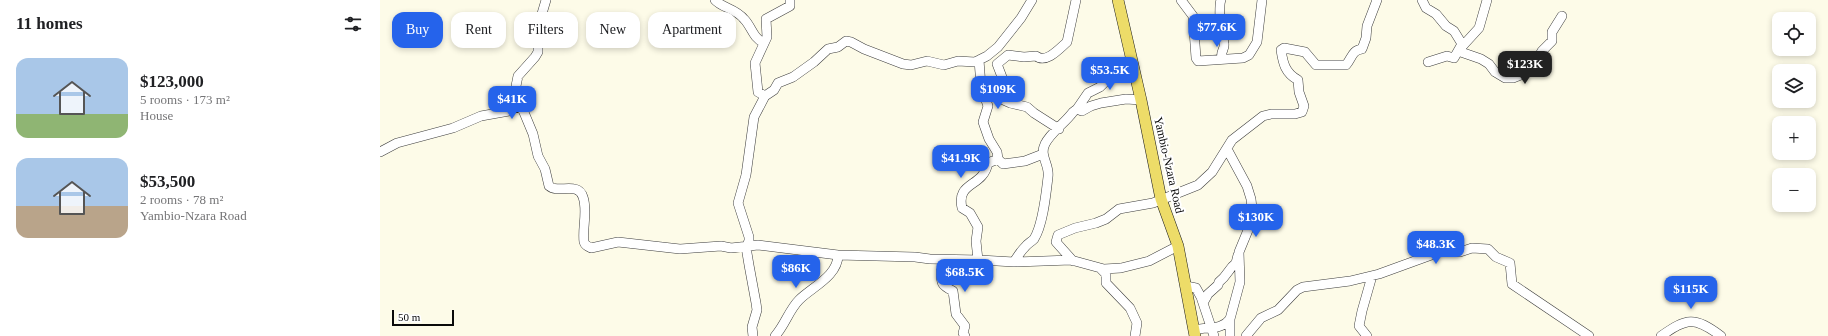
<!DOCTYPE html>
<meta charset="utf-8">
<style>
:root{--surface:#fff;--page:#f6f6f6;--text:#202124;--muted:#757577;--accent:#2563eb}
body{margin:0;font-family:Georgia,serif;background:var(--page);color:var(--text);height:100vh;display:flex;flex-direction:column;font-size:15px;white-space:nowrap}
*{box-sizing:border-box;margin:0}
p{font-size:13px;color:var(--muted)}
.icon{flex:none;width:22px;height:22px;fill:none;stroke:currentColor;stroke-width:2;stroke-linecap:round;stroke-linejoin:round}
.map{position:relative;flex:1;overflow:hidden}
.side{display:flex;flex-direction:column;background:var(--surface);width:380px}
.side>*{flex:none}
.top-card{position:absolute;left:12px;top:12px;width:380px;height:36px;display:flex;gap:8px}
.controls{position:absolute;left:1392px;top:12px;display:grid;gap:8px}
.controls a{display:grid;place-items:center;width:44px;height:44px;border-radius:8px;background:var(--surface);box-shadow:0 2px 6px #0003;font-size:20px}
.scale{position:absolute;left:12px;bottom:10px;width:62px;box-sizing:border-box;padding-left:4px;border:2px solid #0a0a0a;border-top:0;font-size:11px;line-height:14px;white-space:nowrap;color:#0a0a0a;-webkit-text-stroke:3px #fff;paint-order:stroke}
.price{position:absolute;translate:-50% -34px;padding:0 9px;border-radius:8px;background:var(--accent);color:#fff;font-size:13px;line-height:26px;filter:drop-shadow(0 1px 2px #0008)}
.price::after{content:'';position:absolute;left:50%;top:24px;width:12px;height:9px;margin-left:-6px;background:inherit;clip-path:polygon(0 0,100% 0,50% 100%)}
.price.current{background:#222;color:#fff}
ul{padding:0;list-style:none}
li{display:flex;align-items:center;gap:12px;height:100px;padding:0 16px}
li span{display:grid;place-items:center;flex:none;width:112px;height:80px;border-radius:12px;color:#555}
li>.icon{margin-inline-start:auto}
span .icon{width:48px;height:48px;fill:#fffc;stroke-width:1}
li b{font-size:17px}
h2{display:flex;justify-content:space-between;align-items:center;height:48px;padding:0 16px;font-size:17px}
.pill{padding:0 14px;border-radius:12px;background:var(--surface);box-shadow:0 2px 6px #0003;font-size:14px;line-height:36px}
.pill.current{background:var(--accent);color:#fff}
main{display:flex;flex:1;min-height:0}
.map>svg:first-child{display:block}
</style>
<main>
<section class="side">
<h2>11 homes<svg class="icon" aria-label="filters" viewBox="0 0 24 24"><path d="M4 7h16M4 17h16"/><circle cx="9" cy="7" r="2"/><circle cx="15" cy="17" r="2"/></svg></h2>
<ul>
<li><span style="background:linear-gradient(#a9c7e8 70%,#8fb573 0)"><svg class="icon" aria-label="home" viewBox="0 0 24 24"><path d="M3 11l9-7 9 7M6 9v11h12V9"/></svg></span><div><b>$123,000</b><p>5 rooms · 173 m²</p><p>House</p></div></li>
<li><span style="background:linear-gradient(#a9c7e8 60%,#b9a48a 0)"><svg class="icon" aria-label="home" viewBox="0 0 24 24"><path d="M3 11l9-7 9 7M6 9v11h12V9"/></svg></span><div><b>$53,500</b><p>2 rooms · 78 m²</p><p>Yambio-Nzara Road</p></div></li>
</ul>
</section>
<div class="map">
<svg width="1448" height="336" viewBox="0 0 1448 336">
<rect width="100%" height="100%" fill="#fdfbe8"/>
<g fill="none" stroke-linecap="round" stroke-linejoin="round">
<defs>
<path id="minor" d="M335,0C342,8 355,8 364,19C372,27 372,37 384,43
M801,0L813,16L816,58L818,61L863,58L869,55L877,42L882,0
M841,0C839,4 840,26 841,31C841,36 844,39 844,44C845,49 840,52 842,58
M1042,0L1046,8L1056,14L1066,26L1074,31L1082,44L1074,58L1067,56L1048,62
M1107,0L1099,28L1078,51L1101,59L1109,64L1115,72L1125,78H1133L1151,71L1162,51L1172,41V32L1182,16
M599,60L601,86L608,106L603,122L609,139L617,152L618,159
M385,96L378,92L375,63L387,37L386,19L410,6V0
M137,106L143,110L153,134L158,156L165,169L169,186C178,194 198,181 203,197C208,211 202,228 204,242C205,245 207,246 211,248L238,242L300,249L341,246L351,248L378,245L458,255L535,257L550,259L600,260L634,262L691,260L724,269L741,268L769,261L798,246
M697,109L708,93L720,87L733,74L752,61
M679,129L654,113L647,107L630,103L621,99L618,92L622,77L617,64L628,55L644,57L656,56C666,64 679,49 687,42L696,0
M847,149L867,186L871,199L873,218L859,252L860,282L850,319V336
M0,152L17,143L73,128L101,116L129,111L137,106L136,86L138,76L155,57L158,52V27L166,0
M574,260L571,269L565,267L561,271C561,283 561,285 573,291L576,314L585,326L583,333L585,336
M598,260L596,241L598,227L590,213L582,208C576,181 603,188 608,163L618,159L623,164L645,161L663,154
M693,261L676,242L678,235L695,228L716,223L726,219L739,209L773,203L818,185L832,172L852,140L883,116L891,114H915L922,112L924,106L919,92L918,80C905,73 903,63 901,50L904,48L925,52L936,65H966C972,58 972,50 982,49L986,38L987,26L997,0
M634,262C637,257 640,252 645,247C647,244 651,242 654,239C663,225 666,194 668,177C670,165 659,156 665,144C671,132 685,123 693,112L697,109L702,111L711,106L721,103L746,99L761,100
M721,269L726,274V283L750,308L757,323L755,336
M806,286L816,288L821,297L834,336
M823,303L828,294L838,285L839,282C848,275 848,269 856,263L858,255
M815,330C827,326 841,331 850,319
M373,336L372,327L377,310L376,303L369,265L366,247L369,241V237L358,203L366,175L374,117L385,96L394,90L398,83L413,77L434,62L448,49L458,47L466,41L471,42L484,49L523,64L531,65L547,61L564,65L578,61L595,62L607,56L618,47L641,18L652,0
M395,336C405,325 409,310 419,300C432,287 458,276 458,255
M866,336L881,318L898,310L917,290L923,287L970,281L999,274L1065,250L1080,252L1092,248L1108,249L1116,257L1130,263L1132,284L1209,336
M987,336L979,326L982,311L992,276
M1281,336C1307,318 1314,316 1341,336"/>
<path id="major" d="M738,0L761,100L781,199L798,246L815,336"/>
</defs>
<use href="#minor" stroke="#3d3d3d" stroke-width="10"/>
<use href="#major" stroke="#1b1b1b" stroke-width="12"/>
<use href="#minor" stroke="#fff" stroke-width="9"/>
<use href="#major" stroke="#eddc68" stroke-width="11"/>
</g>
<g text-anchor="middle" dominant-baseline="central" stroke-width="4" stroke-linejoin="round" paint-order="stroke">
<g font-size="12" fill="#0a0a0a" stroke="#fff">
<text transform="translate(789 165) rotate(77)">Yambio-Nzara Road</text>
</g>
</g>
</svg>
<div class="controls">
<a><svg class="icon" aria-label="locate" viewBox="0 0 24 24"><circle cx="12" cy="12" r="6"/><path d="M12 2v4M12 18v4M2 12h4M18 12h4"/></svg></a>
<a><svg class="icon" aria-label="layers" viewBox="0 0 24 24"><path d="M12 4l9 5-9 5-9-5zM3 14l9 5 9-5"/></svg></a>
<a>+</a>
<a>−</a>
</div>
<div class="scale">50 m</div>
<b class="price" style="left:837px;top:48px">$77.6K</b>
<b class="price current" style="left:1145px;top:85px">$123K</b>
<b class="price" style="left:730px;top:91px">$53.5K</b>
<b class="price" style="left:618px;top:110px">$109K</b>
<b class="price" style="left:132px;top:120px">$41K</b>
<b class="price" style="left:581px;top:179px">$41.9K</b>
<b class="price" style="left:876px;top:238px">$130K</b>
<b class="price" style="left:1056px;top:265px">$48.3K</b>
<b class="price" style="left:416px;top:289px">$86K</b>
<b class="price" style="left:585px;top:293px">$68.5K</b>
<b class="price" style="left:1311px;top:310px">$115K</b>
<div class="top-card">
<a class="pill current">Buy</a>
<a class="pill">Rent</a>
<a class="pill">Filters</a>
<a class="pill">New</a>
<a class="pill">Apartment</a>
</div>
</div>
</main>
